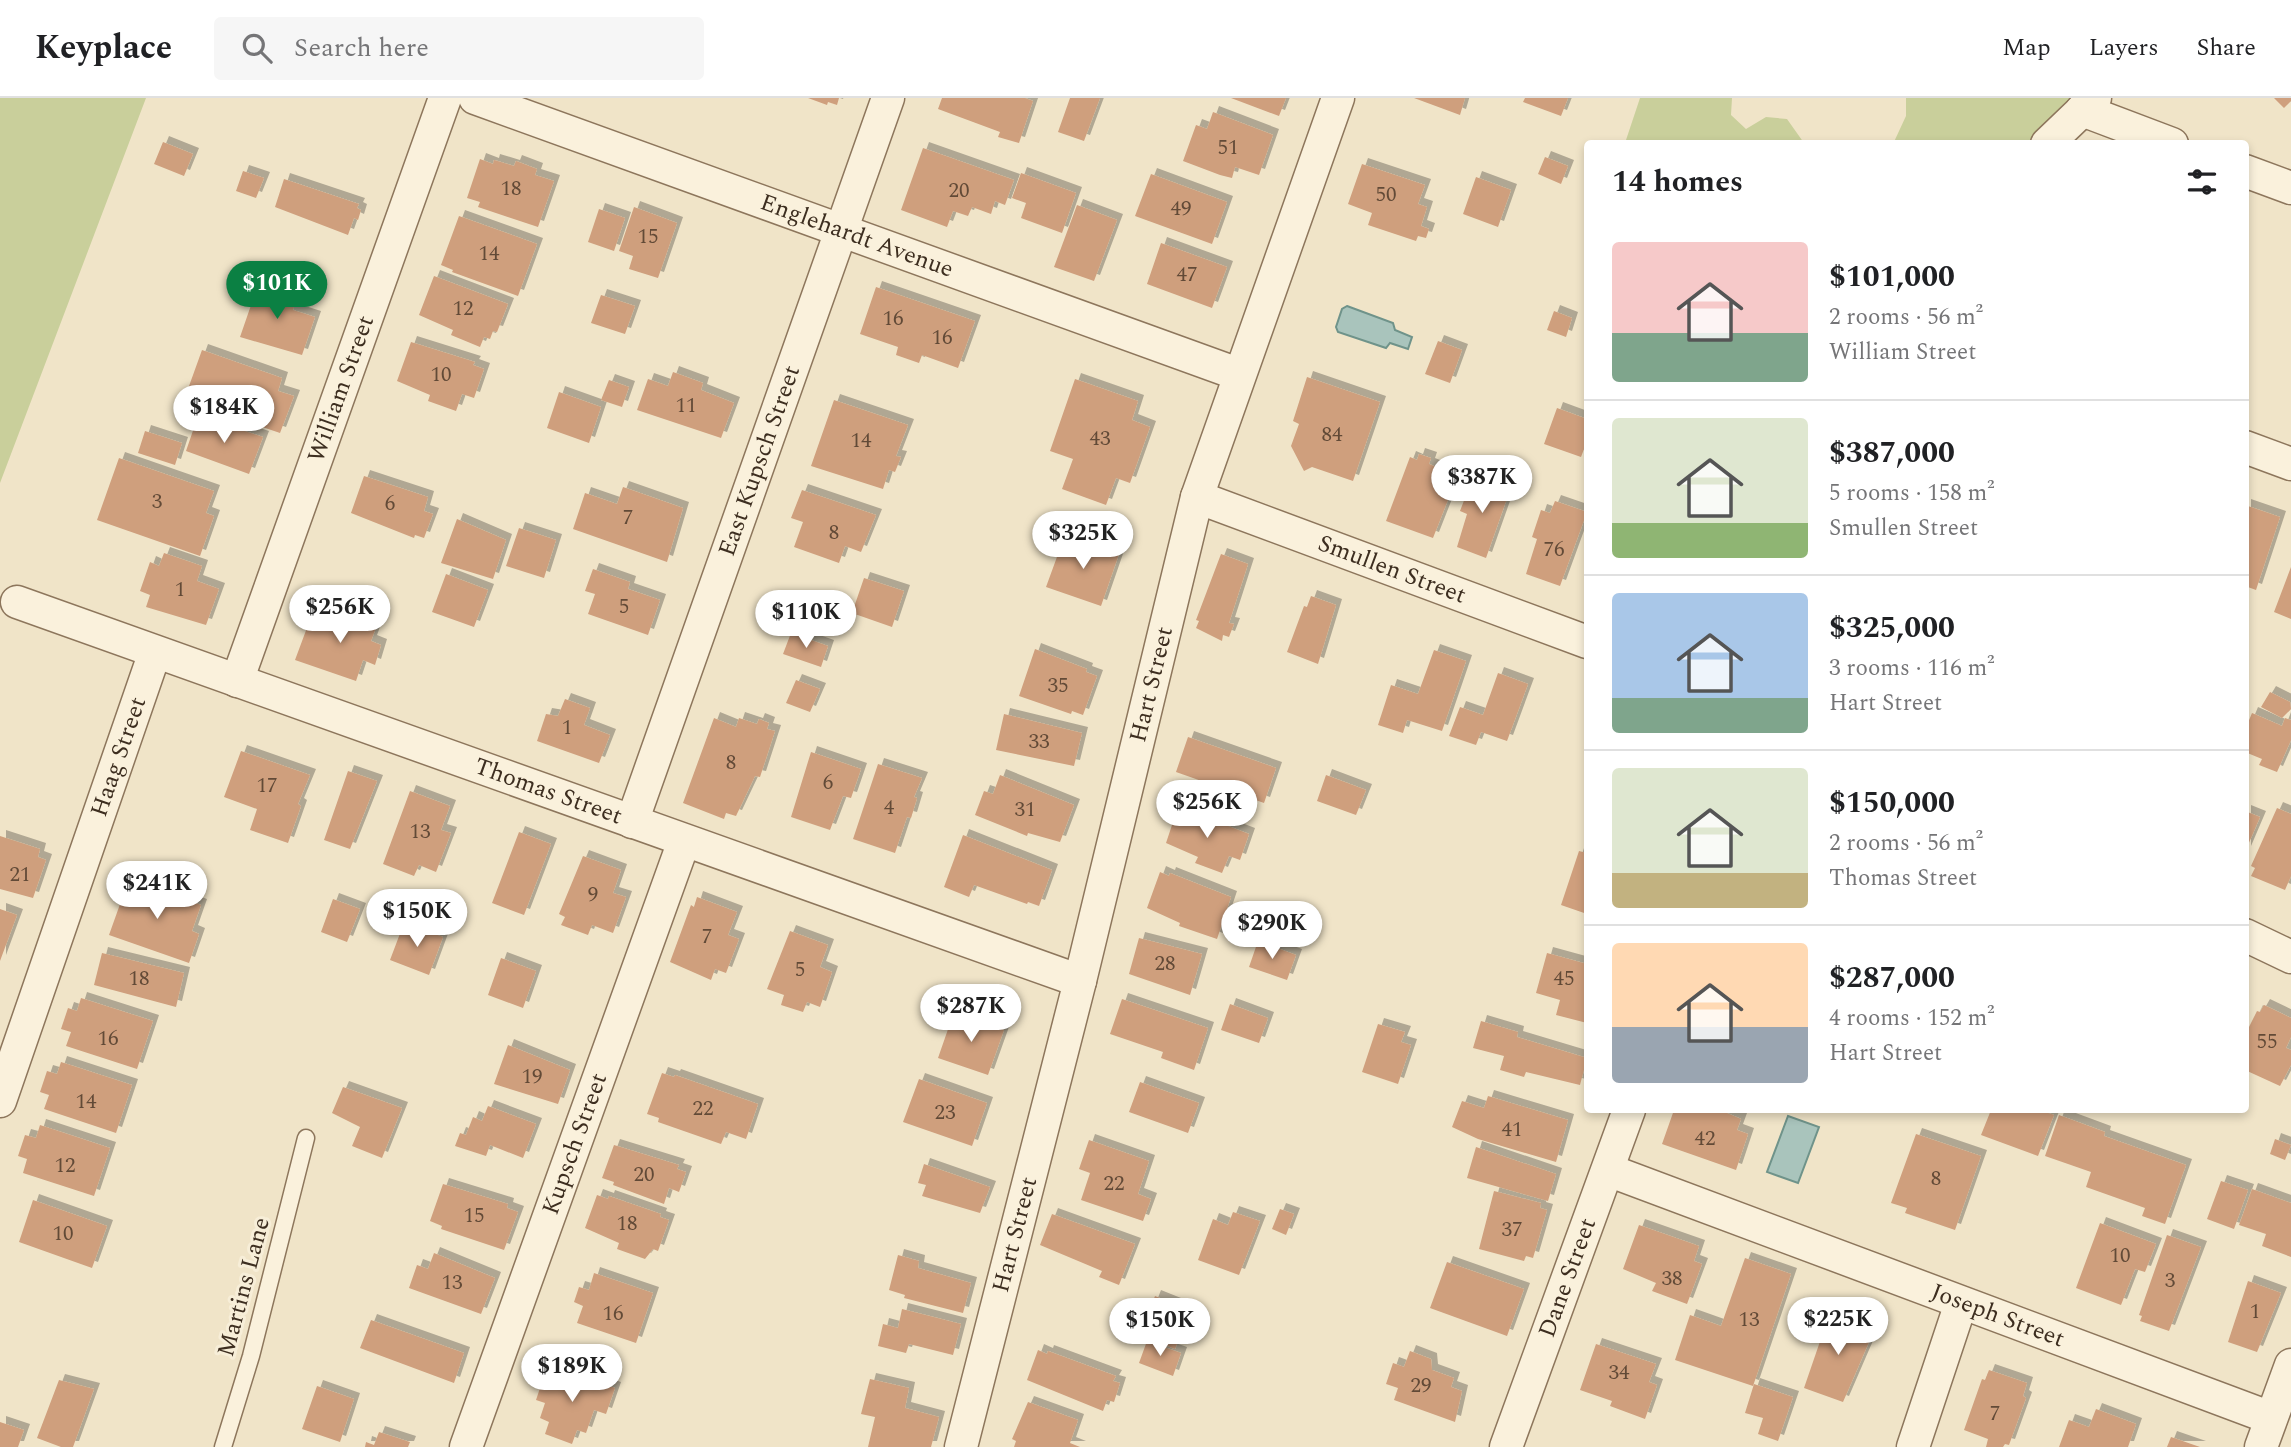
<!DOCTYPE html>
<meta charset="utf-8">
<style>
:root{--surface:#fff;--page:#f6f6f6;--text:#202124;--muted:#757577;--line:#e0e0e0;--accent:#0b8043}
body{margin:0;font-family:Spectral,serif;background:var(--page);color:var(--text);height:100vh;display:flex;flex-direction:column;font-size:26px;white-space:nowrap}
*{box-sizing:border-box;margin:0}
p{font-size:23px;color:var(--muted)}
.icon{flex:none;width:38px;height:38px;fill:none;stroke:currentColor;stroke-width:2;stroke-linecap:round;stroke-linejoin:round}
.map{position:relative;flex:1;overflow:hidden}
.details{position:absolute;left:1584px;top:42px;width:665px;height:973px;display:flex;flex-direction:column;background:var(--surface);border-radius:7px;box-shadow:0 4px 10px #0003}
.details>*{flex:none}
.price{position:absolute;translate:-50% -60px;padding:0 16px;border-radius:24px;background:#fff;color:#222;font-size:23px;line-height:46px;filter:drop-shadow(0 2px 4px #0008)}
.price::after{content:'';position:absolute;left:50%;top:42px;width:21px;height:16px;margin-left:-10px;background:inherit;clip-path:polygon(0 0,100% 0,50% 100%)}
.price.on{background:var(--accent);color:#fff}
ul{padding:0;list-style:none}
li{display:flex;align-items:center;gap:21px;height:175px;padding:0 28px}
li+li{border-top:2px solid var(--line)}
li span{display:grid;place-items:center;flex:none;width:196px;height:140px;border-radius:7px;color:#555}
li>.icon{margin-inline-start:auto}
span .icon{width:84px;height:84px;fill:#fffc;stroke-width:1}
li b{font-size:30px}
h2{display:flex;justify-content:space-between;align-items:center;height:84px;padding:0 28px;font-size:30px}
header{display:flex;align-items:center;gap:42px;box-sizing:border-box;height:98px;padding:0 35px;background:var(--surface);border-bottom:2px solid var(--line)}
header strong{font-size:33px}
nav{display:flex;gap:38px;margin-inline-start:auto;font-size:24px}
.search{width:490px;height:63px;background:var(--page);display:flex;align-items:center;gap:18px;box-sizing:border-box;padding:0 24px;border-radius:7px;color:var(--muted);font-size:26px}
.map>svg:first-child{display:block}
</style>
<header>
<strong>Keyplace</strong>
<div class="search"><svg class="icon" aria-label="search" viewBox="0 0 24 24"><circle cx="10" cy="10" r="6"/><path d="M15 15l6 6"/></svg>Search here</div>
<nav><a>Map</a><a>Layers</a><a>Share</a></nav>
</header>
<div class="map">
<svg width="2291" height="1349" viewBox="0 0 2291 1349">
<defs>
<filter id="shadow"><feDropShadow dx="6" dy="-6" stdDeviation="0" flood-color="#0004"/></filter>
</defs>
<rect width="100%" height="100%" fill="#f0e4c8"/>
<path fill="#c9cf9b" d="M0,0H146L0,385Z
M1640,0H1732L1731,17L1746,31L1766,19L1787,21L1804,45H1625Z
M1906,0H2095L2047,45L1893,46L1906,18Z"/>
<path fill="#a9c4bc" stroke="#6f938a" stroke-width="2" d="M1347,208L1393,225L1395,232L1412,239L1408,251L1390,245L1386,250L1338,234L1336,229L1342,211Z
M1788,1018L1819,1029L1798,1085L1767,1074Z"/>
<path fill="#cf9f7d" filter="url(#shadow)" d="M808,0H839L837,7L828,4L827,7Z
M942,0H1025L1033,3L1019,45L998,39L1000,34L938,11Z
M1070,0H1100L1084,43L1058,34Z
M1231,0H1286L1279,18Z
M1414,0H1465L1460,17Z
M1525,0H1568L1561,18L1523,4Z
M2274,0H2291V3L2284,10Z
M1213,14L1273,37L1259,77L1235,69L1232,80L1220,77L1183,63L1196,27L1207,31Z
M163,44L193,56L184,78L154,66Z
M923,50L1014,82L1005,107L995,103L991,116L972,109L968,118L953,113L947,129L901,112Z
M1545,59L1568,68L1561,86L1538,76Z
M480,61L493,66L494,62L514,68L516,63L537,71L535,77L554,83L538,129L478,109L480,104L467,100Z
M1362,66L1425,87L1418,106L1427,109L1421,128L1429,131L1426,140L1418,138L1416,143L1368,127L1372,115L1348,106Z
M243,73L264,80L256,100L236,93Z
M1021,75L1076,95L1062,135L1021,120L1026,105L1012,100Z
M1151,76L1227,104L1212,146L1135,118Z
M1476,79L1511,92L1498,129L1463,116Z
M284,81L359,106L357,110L361,112L358,122L354,120L348,137L275,109Z
M1077,107L1117,122L1094,183L1054,169Z
M634,109L677,125L658,180L629,171L633,158L619,153Z
M599,111L625,120L614,153L588,144Z
M459,118L537,146L518,198L452,174L453,172L441,167Z
M1161,145L1227,169L1212,210L1147,186Z
M434,178L508,206L497,234L493,233L490,241L484,239L480,249L451,237L453,232L419,217Z
M259,184L297,199L293,212L315,219L302,257L240,239Z
M876,189L975,223L958,270L922,257L919,265L896,257L898,249L860,236Z
M601,197L635,208L625,236L591,225Z
M1554,213L1572,220L1566,239L1547,232Z
M1438,243L1462,252L1450,285L1425,276Z
M411,244L475,264L473,267L484,271L474,300L462,296L456,313L428,303L430,297L397,283Z
M202,252L282,280L278,293L294,298L280,335L184,302Z
M673,274L703,285L701,292L734,305L721,340L637,312L648,281L668,288Z
M1307,279L1380,304L1353,383L1312,369L1304,373L1291,348L1299,326L1293,323Z
M1075,281L1138,303L1132,322L1150,329L1130,385L1116,380L1106,407L1062,391L1073,361L1050,353Z
M609,282L629,289L622,309L601,302Z
M559,294L601,309L589,345L547,330Z
M834,302L908,327L896,358L901,359L895,374L889,372L883,391L811,368Z
M1557,310L1587,321V343L1581,359L1544,346Z
M198,318L263,339L249,376L186,353Z
M145,333L182,345L175,367L138,355Z
M1419,356L1431,360L1429,366L1451,375L1448,382L1455,384L1433,440L1386,423L1410,359L1417,362Z
M119,360L214,393L206,415L214,418L200,458L97,422Z
M364,378L428,399L424,413L433,416L424,440L415,437L414,440L351,415Z
M1473,379L1511,389L1486,460L1457,449L1467,416L1460,413Z
M623,389L683,410L667,464L573,431L585,395L617,406Z
M802,392L876,417L861,454L845,448L839,465L794,449L803,424L791,420Z
M1555,403L1587,414L1560,488L1526,476L1537,441L1532,439L1541,412L1550,415Z
M2245,407L2280,419L2256,492L2245,488Z
M457,421L506,442L493,481L441,465Z
M519,430L556,442L544,480L506,468Z
M1065,437L1119,456L1101,508L1046,489Z
M164,455L202,468L197,483L219,491L206,527L146,509L150,497L140,493L150,464L159,468Z
M1221,456L1248,466L1229,525L1234,526L1229,539L1223,537L1222,543L1196,530L1199,523L1196,522Z
M2291,469V521L2274,514Z
M593,471L630,484L628,491L660,502L648,537L588,516L595,496L585,493Z
M446,476L488,492L474,529L432,514Z
M864,480L904,493L892,529L852,515Z
M1311,498L1336,507L1318,566L1287,554L1304,508L1307,509Z
M347,513L378,524L371,543L381,547L375,567L363,562L356,583L295,562L311,519L341,529Z
M791,535L828,548L821,569L783,556Z
M1035,551L1087,571L1086,574L1097,578L1083,617L1072,613L1071,616L1019,598Z
M1434,552L1466,563L1442,633L1407,622L1403,635L1378,627L1391,587L1418,596Z
M1498,575L1528,586L1507,643L1481,634L1476,647L1449,638L1460,609L1483,617Z
M796,582L820,591L810,614L786,605Z
M2270,594L2290,604L2291,611L2282,620L2261,609Z
M565,601L590,610L584,627L610,637L599,665L537,643L546,616L558,618Z
M2252,615L2282,628L2285,620L2291,622V642L2277,674L2259,667L2262,661L2245,654V632Z
M1004,616L1082,635L1074,668L996,652Z
M714,620L736,629L739,620L757,626L759,621L769,625L767,631L775,633L760,679L755,678L736,718L726,715L724,721L683,705Z
M1188,639L1276,670L1264,705L1176,674Z
M241,653L310,677L298,706L301,708L288,745L250,732L257,711L224,699Z
M811,654L861,671L851,700L843,698L830,732L791,719Z
M878,666L922,680L914,699L917,700L911,720L907,719L895,755L853,741Z
M348,673L377,683L350,751L324,742Z
M1000,677L1074,707L1060,744L1028,735L1027,738L975,717L984,693L993,696Z
M1326,677L1366,692L1356,717L1317,703Z
M410,693L450,708L441,732L451,735L436,774L419,767L414,778L383,766Z
M2277,710L2291,716V778L2285,792L2251,778L2255,770L2251,768Z
M1177,712L1188,716L1189,713L1249,736L1240,762L1229,758L1222,775L1195,765L1198,759L1166,745Z
M2245,713L2260,719L2245,754Z
M519,734L551,746L524,817L492,805Z
M963,737L1052,772L1039,808L1028,804L1027,806L974,787L969,799L944,789Z
M0,738L40,751L38,759L46,762L33,800L0,791Z
M1579,753L1587,755V816L1561,807Z
M583,758L621,772L613,795L626,799L613,835L592,827L588,837L561,827L565,819L559,816Z
M1160,774L1169,778L1170,775L1231,799L1217,841L1179,828L1180,825L1147,810Z
M129,781L201,807L192,833L199,836L189,865L109,837Z
M697,799L737,814L728,837L739,841L726,875L715,871L711,882L670,864L691,807L694,809Z
M333,801L360,811L347,844L321,834Z
M0,811L17,817L0,863Z
M404,825L443,839L429,877L390,862Z
M790,833L828,847L820,869L832,874L820,909L807,904L803,914L781,907L784,897L767,891Z
M1139,840L1202,856L1190,897L1129,876Z
M1258,843L1296,857L1287,882L1249,869Z
M102,855L184,875L176,909L94,887Z
M1547,855L1587,866V925L1556,917L1560,902L1536,895Z
M501,860L536,873L523,910L488,897Z
M81,900L153,923L137,971L66,948L71,934L61,931L68,910L77,913Z
M1122,901L1208,930L1194,972L1161,960L1163,954L1110,936Z
M1230,906L1268,920L1259,945L1221,932Z
M2264,907L2291,920V939L2286,950L2291,952V967L2280,988L2245,972V937L2257,913L2260,914Z
M954,914L1004,932L988,977L938,960Z
M1481,923L1518,934L1517,939L1587,960L1580,987L1526,974L1524,979L1500,972L1504,958L1473,950Z
M1378,926L1405,934L1401,944L1411,947L1398,986L1362,974Z
M508,947L570,972L558,1006L494,986Z
M61,964L132,987L116,1035L44,1011L49,997L40,994L47,973L57,976Z
M662,975L674,979L675,977L758,1006L746,1041L726,1034L721,1046L658,1024L659,1020L647,1016Z
M919,981L987,1005L972,1048L903,1024Z
M1140,984L1199,1005L1188,1035L1129,1014Z
M343,989L402,1010L382,1060L352,1048L360,1029L332,1015Z
M1488,998L1568,1022L1556,1064L1478,1041L1452,1029L1462,1003L1484,1010Z
M488,1008L536,1026L523,1060L490,1047L486,1058L455,1048L460,1035L466,1037L473,1019L482,1023Z
M1674,1012H1720L1741,1021L1737,1032L1748,1036L1736,1072L1662,1046Z
M1991,1012H2040L2054,1017L2038,1058L1981,1037Z
M2059,1017L2105,1034L2104,1038L2186,1067L2165,1126L2142,1118L2145,1110L2086,1089L2091,1074L2045,1058Z
M40,1027L110,1050L94,1098L23,1075L27,1061L18,1058L25,1037L36,1040Z
M1916,1036L1981,1058L1955,1132L1905,1115L1907,1110L1891,1105Z
M2275,1041L2291,1047L2285,1062L2270,1056Z
M1089,1042L1149,1063L1138,1096L1151,1101L1143,1123L1081,1102L1090,1075L1079,1071Z
M614,1047L679,1067L677,1071L686,1074L679,1094L669,1090L664,1106L613,1087L614,1084L602,1080Z
M1476,1049L1556,1076L1548,1103L1467,1080Z
M924,1066L990,1089L980,1115L922,1098L926,1087L918,1085Z
M2221,1083L2248,1092L2234,1131L2207,1121Z
M443,1086L508,1106L507,1110L518,1114L504,1152L441,1131L442,1128L430,1123Z
M2252,1091L2291,1105V1159L2262,1148L2266,1136L2239,1127Z
M1494,1093L1541,1105L1540,1110L1547,1112L1533,1160L1526,1158L1524,1163L1479,1151Z
M597,1097L608,1101L609,1098L661,1116L660,1119L669,1122L658,1153L653,1151L645,1161L617,1151L619,1145L585,1130Z
M33,1102L107,1128L92,1170L19,1144Z
M1280,1111L1294,1116L1286,1137L1272,1131Z
M1233,1114L1260,1123L1239,1177L1198,1162L1213,1121L1228,1127Z
M1052,1116L1135,1146L1119,1187L1099,1179L1102,1173L1040,1147Z
M2100,1125L2156,1146L2145,1174L2135,1171L2121,1207L2076,1190Z
M1639,1127L1699,1148L1694,1163L1702,1166L1687,1206L1652,1193L1656,1185L1623,1171Z
M2167,1137L2201,1149L2169,1233L2140,1223L2142,1218L2139,1217Z
M434,1155L495,1180L481,1216L409,1190L417,1167L428,1171Z
M898,1157L919,1163L918,1170L971,1185L963,1215L904,1200L905,1197L889,1192Z
M1745,1160L1791,1176L1753,1288L1675,1262L1690,1217L1721,1228Z
M1447,1164L1524,1191L1507,1238L1430,1210Z
M594,1175L653,1195L636,1245L577,1225L583,1208L574,1204L579,1189L589,1192Z
M2248,1183L2281,1195L2257,1254L2228,1244Z
M1155,1198L1190,1212L1175,1251L1140,1237Z
M902,1211L961,1226L953,1257L909,1246L906,1255L878,1248L883,1226L898,1230Z
M1833,1215L1871,1229L1869,1244L1843,1304L1804,1290L1826,1226L1828,1227Z
M371,1222L464,1255L454,1285L360,1250Z
M1147,1243L1181,1255L1173,1278L1139,1265Z
M1596,1246L1656,1266L1649,1284L1657,1287L1645,1321L1610,1308L1612,1303L1580,1292Z
M1038,1252L1047,1256L1048,1253L1116,1278L1113,1283L1120,1285L1114,1304L1107,1302L1103,1313L1027,1282Z
M1410,1253L1431,1261L1432,1272L1454,1280L1451,1289L1462,1293L1455,1324L1394,1302L1398,1290L1386,1286L1393,1265L1404,1269Z
M558,1270L615,1290L606,1316L594,1312L586,1335L577,1332L572,1346L545,1336L549,1324L540,1320L545,1305L536,1302L543,1281L553,1284Z
M1989,1272L2027,1285L2023,1298L2026,1300L2009,1347L2005,1346L2003,1349H1986L1988,1341L1964,1332L1982,1281L1985,1282Z
M870,1281L909,1290L905,1310L939,1319L931,1349H868L875,1319L861,1316Z
M59,1282L94,1291L73,1349H61L37,1340Z
M1754,1286L1793,1299L1778,1343L1758,1336L1763,1320L1745,1315Z
M317,1288L354,1301L340,1344L302,1331Z
M1028,1304L1078,1322L1070,1345L1080,1349H1014L1016,1343L1012,1341Z
M2096,1311L2136,1326L2128,1349H2059L2069,1322L2089,1329Z
M0,1324L24,1332L18,1349H0Z
M379,1334L410,1344L408,1349H365L366,1344L374,1347Z
M2171,1339L2200,1349H2167Z"/>
<g fill="none" stroke-linecap="round" stroke-linejoin="round">
<defs>
<path id="service" d="M223,1349L251,1258L306,1040"/>
<g id="minor">
<path id="s1" d="M475,0L1238,276"/>
<path d="M2082,12L2172,46"/>
<path d="M2047,46L2095,0"/>
<path d="M2245,73L2291,90"/>
<path d="M2245,349L2291,366"/>
<path id="s2" d="M1197,399L1587,544"/>
<path id="s3" d="M17,504L1080,883"/>
<path id="s4" d="M237,583L445,0"/>
<path id="s5" d="M632,724L888,0"/>
<path d="M2245,837L2291,859"/>
<path id="s6" d="M0,1003L155,554"/>
<path id="s7" d="M1608,1072L2271,1320"/>
<path id="s8" d="M466,1349L684,743"/>
<path id="s9" d="M961,1349L1080,883L1197,399L1338,0"/>
<path id="s10" d="M1506,1349L1629,1012"/>
<path d="M1913,1349L1961,1205"/>
<path d="M2261,1349L2291,1267"/>
</g>
</defs>
<use href="#service" stroke="#8d765c" stroke-width="19"/>
<use href="#minor" stroke="#8d765c" stroke-width="35"/>
<use href="#service" stroke="#faf1dc" stroke-width="16"/>
<use href="#minor" stroke="#faf1dc" stroke-width="32"/>
</g>
<g text-anchor="middle" dominant-baseline="central" stroke-width="6" stroke-linejoin="round" paint-order="stroke">
<g font-size="21" fill="#624a37">
<text x="1228" y="50">51</text>
<text x="511" y="91">18</text>
<text x="959" y="93">20</text>
<text x="1386" y="97">50</text>
<text x="1181" y="111">49</text>
<text x="648" y="139">15</text>
<text x="489" y="156">14</text>
<text x="1187" y="177">47</text>
<text x="463" y="211">12</text>
<text x="893" y="221">16</text>
<text x="942" y="240">16</text>
<text x="441" y="277">10</text>
<text x="686" y="308">11</text>
<text x="1332" y="337">84</text>
<text x="1100" y="341">43</text>
<text x="861" y="343">14</text>
<text x="157" y="404">3</text>
<text x="390" y="406">6</text>
<text x="628" y="420">7</text>
<text x="834" y="435">8</text>
<text x="1554" y="452">76</text>
<text x="180" y="492">1</text>
<text x="624" y="509">5</text>
<text x="1058" y="588">35</text>
<text x="567" y="630">1</text>
<text x="1039" y="644">33</text>
<text x="731" y="665">8</text>
<text x="828" y="685">6</text>
<text x="267" y="688">17</text>
<text x="889" y="710">4</text>
<text x="1025" y="712">31</text>
<text x="420" y="734">13</text>
<text x="20" y="777">21</text>
<text x="593" y="797">9</text>
<text x="707" y="839">7</text>
<text x="1165" y="866">28</text>
<text x="800" y="872">5</text>
<text x="139" y="881">18</text>
<text x="1564" y="881">45</text>
<text x="108" y="941">16</text>
<text x="2267" y="944">55</text>
<text x="532" y="979">19</text>
<text x="86" y="1004">14</text>
<text x="703" y="1011">22</text>
<text x="945" y="1015">23</text>
<text x="1512" y="1032">41</text>
<text x="1705" y="1041">42</text>
<text x="65" y="1068">12</text>
<text x="644" y="1077">20</text>
<text x="1936" y="1081">8</text>
<text x="1114" y="1086">22</text>
<text x="474" y="1118">15</text>
<text x="627" y="1126">18</text>
<text x="1512" y="1132">37</text>
<text x="63" y="1136">10</text>
<text x="2120" y="1158">10</text>
<text x="1672" y="1181">38</text>
<text x="2170" y="1183">3</text>
<text x="452" y="1185">13</text>
<text x="2255" y="1214">1</text>
<text x="613" y="1216">16</text>
<text x="1749" y="1222">13</text>
<text x="1619" y="1275">34</text>
<text x="1421" y="1288">29</text>
<text x="1995" y="1316">7</text>
</g>
<g font-size="24" fill="#3d2e20" stroke="#f7eed8">
<text stroke="none"><textPath href="#s1" startOffset="406">Englehardt Avenue</textPath></text>
<text stroke="none"><textPath href="#s4" startOffset="310">William Street</textPath></text>
<text stroke="none"><textPath href="#s5" startOffset="383">East Kupsch Street</textPath></text>
<text stroke="none"><textPath href="#s2" startOffset="208">Smullen Street</textPath></text>
<text stroke="none"><textPath href="#s9" startOffset="786">Hart Street</textPath></text>
<text stroke="none"><textPath href="#s6" startOffset="364">Haag Street</textPath></text>
<text stroke="none"><textPath href="#s3" startOffset="564">Thomas Street</textPath></text>
<text stroke="none"><textPath href="#s8" startOffset="322">Kupsch Street</textPath></text>
<text stroke="none"><textPath href="#s9" startOffset="219">Hart Street</textPath></text>
<text stroke="none"><textPath href="#s10" startOffset="180">Dane Street</textPath></text>
<text transform="translate(244 1189) rotate(-75)">Martins Lane</text>
<text stroke="none"><textPath href="#s7" startOffset="416">Joseph Street</textPath></text>
</g>
</g>
</svg>
<b class="price on" style="left:277px;top:223px">$101K</b>
<b class="price" style="left:224px;top:347px">$184K</b>
<b class="price" style="left:1482px;top:417px">$387K</b>
<b class="price" style="left:1083px;top:473px">$325K</b>
<b class="price" style="left:340px;top:547px">$256K</b>
<b class="price" style="left:806px;top:552px">$110K</b>
<b class="price" style="left:1207px;top:742px">$256K</b>
<b class="price" style="left:157px;top:823px">$241K</b>
<b class="price" style="left:417px;top:851px">$150K</b>
<b class="price" style="left:1272px;top:863px">$290K</b>
<b class="price" style="left:971px;top:946px">$287K</b>
<b class="price" style="left:1838px;top:1259px">$225K</b>
<b class="price" style="left:1160px;top:1260px">$150K</b>
<b class="price" style="left:572px;top:1306px">$189K</b>
<section class="details">
<h2>14 homes<svg class="icon" aria-label="filters" viewBox="0 0 24 24"><path d="M4 7h16M4 17h16"/><circle cx="9" cy="7" r="2"/><circle cx="15" cy="17" r="2"/></svg></h2>
<ul>
<li><span style="background:linear-gradient(#f6c9c9 65%,#7fa58c 0)"><svg class="icon" aria-label="home" viewBox="0 0 24 24"><path d="M3 11l9-7 9 7M6 9v11h12V9"/></svg></span><div><b>$101,000</b><p>2 rooms · 56 m²</p><p>William Street</p></div></li>
<li><span style="background:linear-gradient(#dfe7d0 75%,#8fb573 0)"><svg class="icon" aria-label="home" viewBox="0 0 24 24"><path d="M3 11l9-7 9 7M6 9v11h12V9"/></svg></span><div><b>$387,000</b><p>5 rooms · 158 m²</p><p>Smullen Street</p></div></li>
<li><span style="background:linear-gradient(#a9c7e8 75%,#7fa58c 0)"><svg class="icon" aria-label="home" viewBox="0 0 24 24"><path d="M3 11l9-7 9 7M6 9v11h12V9"/></svg></span><div><b>$325,000</b><p>3 rooms · 116 m²</p><p>Hart Street</p></div></li>
<li><span style="background:linear-gradient(#dfe7d0 75%,#c2b280 0)"><svg class="icon" aria-label="home" viewBox="0 0 24 24"><path d="M3 11l9-7 9 7M6 9v11h12V9"/></svg></span><div><b>$150,000</b><p>2 rooms · 56 m²</p><p>Thomas Street</p></div></li>
<li><span style="background:linear-gradient(#ffd9b3 60%,#9aa5b1 0)"><svg class="icon" aria-label="home" viewBox="0 0 24 24"><path d="M3 11l9-7 9 7M6 9v11h12V9"/></svg></span><div><b>$287,000</b><p>4 rooms · 152 m²</p><p>Hart Street</p></div></li>
</ul>
</section>
</div>
